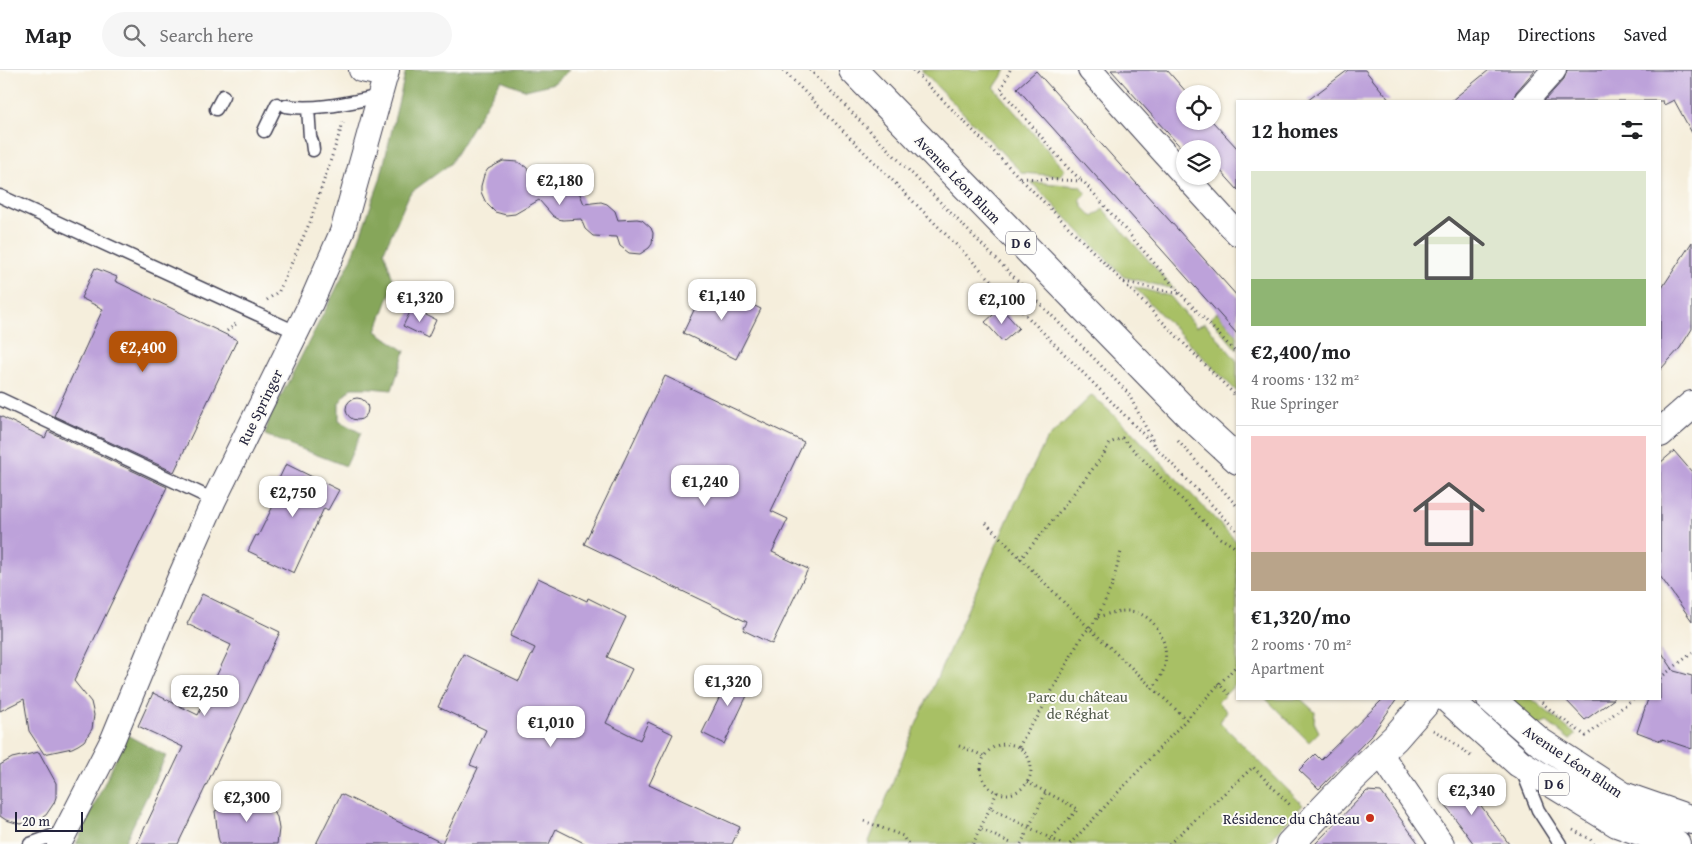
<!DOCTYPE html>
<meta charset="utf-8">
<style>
:root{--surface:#fff;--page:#f6f6f6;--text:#202124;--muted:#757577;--line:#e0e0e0;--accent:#b45309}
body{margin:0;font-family:"Gentium Book Plus",serif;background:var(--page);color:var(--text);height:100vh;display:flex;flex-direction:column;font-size:19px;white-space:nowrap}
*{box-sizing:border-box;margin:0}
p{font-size:16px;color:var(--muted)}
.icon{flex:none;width:28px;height:28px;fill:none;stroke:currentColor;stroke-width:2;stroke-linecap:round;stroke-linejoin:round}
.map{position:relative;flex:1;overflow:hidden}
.side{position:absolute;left:1236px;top:30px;width:425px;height:600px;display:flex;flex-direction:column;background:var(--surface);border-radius:0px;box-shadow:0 1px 4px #0004}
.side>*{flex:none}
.fabs{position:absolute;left:1176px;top:15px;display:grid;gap:10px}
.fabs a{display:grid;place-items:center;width:45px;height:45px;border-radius:50%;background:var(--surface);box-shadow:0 1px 4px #0004;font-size:25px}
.scale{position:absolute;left:15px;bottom:12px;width:68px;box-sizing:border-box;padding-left:5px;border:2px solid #22223b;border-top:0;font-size:14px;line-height:18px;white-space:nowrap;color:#22223b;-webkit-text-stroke:4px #fdfcf7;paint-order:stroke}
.price{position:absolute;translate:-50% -42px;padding:0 11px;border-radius:10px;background:#fff;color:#222;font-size:16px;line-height:32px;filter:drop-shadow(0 1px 2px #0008)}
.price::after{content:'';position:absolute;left:50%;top:30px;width:15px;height:11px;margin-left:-8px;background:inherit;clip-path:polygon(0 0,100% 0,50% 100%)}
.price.current{background:var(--accent);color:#fff}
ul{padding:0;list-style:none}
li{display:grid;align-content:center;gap:10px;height:265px;padding:0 15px}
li+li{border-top:1px solid var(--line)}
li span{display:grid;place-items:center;height:155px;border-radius:0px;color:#555}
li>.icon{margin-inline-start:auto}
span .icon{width:90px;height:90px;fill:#fffc;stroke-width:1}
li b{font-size:21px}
h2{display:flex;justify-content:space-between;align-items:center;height:60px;padding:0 15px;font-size:21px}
header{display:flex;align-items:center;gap:30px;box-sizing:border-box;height:70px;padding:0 25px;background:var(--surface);border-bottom:1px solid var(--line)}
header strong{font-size:24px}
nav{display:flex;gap:28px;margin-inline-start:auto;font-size:18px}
.search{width:350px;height:45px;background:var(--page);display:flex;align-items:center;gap:12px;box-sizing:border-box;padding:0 18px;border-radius:28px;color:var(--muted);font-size:19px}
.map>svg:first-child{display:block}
</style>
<header>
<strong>Map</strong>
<div class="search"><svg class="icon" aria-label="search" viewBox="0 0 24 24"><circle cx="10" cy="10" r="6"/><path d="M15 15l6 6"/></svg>Search here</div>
<nav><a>Map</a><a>Directions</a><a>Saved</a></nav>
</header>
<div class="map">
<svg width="1692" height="774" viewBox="0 0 1692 774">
<rect width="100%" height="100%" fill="#fdfcf7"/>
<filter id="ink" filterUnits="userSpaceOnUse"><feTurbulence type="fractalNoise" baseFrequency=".02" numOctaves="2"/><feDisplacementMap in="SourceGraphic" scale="10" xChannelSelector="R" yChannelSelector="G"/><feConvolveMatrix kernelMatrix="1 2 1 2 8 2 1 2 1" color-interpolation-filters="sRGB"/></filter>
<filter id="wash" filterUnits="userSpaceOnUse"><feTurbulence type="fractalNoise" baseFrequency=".0096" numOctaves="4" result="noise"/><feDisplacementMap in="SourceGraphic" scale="20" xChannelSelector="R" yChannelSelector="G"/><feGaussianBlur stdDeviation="1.12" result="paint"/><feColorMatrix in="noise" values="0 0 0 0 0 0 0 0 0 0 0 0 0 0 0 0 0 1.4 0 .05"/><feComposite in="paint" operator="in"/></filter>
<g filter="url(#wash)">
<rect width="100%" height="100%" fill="#f5eedc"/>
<path fill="#a8c065" stroke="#657150" d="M921,0H1006L994,18L1065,100L1059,106L1022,103Z
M1031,112L1080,116L1086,124L1080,129L1083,137L1093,147L1103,139L1174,219L1124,207Z
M1134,217L1170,226L1196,257L1205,253L1237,291V322Z
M1217,242L1237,265V280L1210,248Z
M1092,325L1129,359L1237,472V613L1218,632L1227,641L1220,652L1303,735L1266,774H868L915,657L1012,440L1046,370Z
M1266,629H1301L1315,642L1314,652L1319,662L1309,672Z
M1506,629H1532L1576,665L1570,670L1547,652L1538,656Z"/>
<path fill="#86a65a" stroke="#54644a" d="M406,0H569L554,13L526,20L501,10L450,94L410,123L384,181L394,213L376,261L405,281L392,320L370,318H351L339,333V351L361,363L346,396L265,365L269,349L352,188L380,110Z
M127,665L166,686L124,774H76Z"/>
<g id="blocks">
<path fill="#bda2da" d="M1111,0H1167L1188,24H1185V51H1212L1238,79V120L1219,99L1212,104V79H1185V82Z
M1348,0H1365L1390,31H1307Z
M1489,0H1535L1516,22L1513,31H1451Z
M1567,0H1692V63L1674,30L1664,35L1663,31H1544L1564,9Z
M1036,1L1238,227V265L1017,18Z
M503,91L518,92L526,97L532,105L541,124L560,116L571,117L580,124L584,134L601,132L607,134L615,141L618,150L637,149L642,150L651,158L653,163L652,174L649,178L640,184L629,183L620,176L617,167L593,166L585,159L581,149L563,150L558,149L553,146L539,130L515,144L506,145L495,142L486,133L481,122V116L484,105L488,99Z
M1692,172V259L1680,278L1660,300V221Z
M95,198L117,207L115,211L237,270L174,402L54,346L103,239L81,228Z
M707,213L761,239L736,289L683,263Z
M412,238L436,250L428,268L403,256Z
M1001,238L1019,258L1003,272L985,252Z
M665,306L804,372L771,441L788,449L772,482L808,499L772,574L743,560L747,552L584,474Z
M346 339a11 11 0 1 1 22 0a11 11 0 1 1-22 0Z
M0,346L45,368L48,361L167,417L74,611L91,632L94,645L92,659L84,671L78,675L72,678L44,684L29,661L24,629L0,641Z
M1674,381L1692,402V551L1660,506V393Z
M286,394L339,420L328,440L324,438L294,503L248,481L256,465L258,466L282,418L276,415Z
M538,508L587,531L588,528L626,547L607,587L632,599L606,653L640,670L648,652L673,664L649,715L740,757L732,774H586L556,759L549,774H316L341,724L442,773L478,698L470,695L486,660L438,637L463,584L519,611L535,578L510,566Z
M202,524L280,562L178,774H137L183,677L138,656L153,623L198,645L231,575L187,554Z
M1660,580L1674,601L1692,606V679L1662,669L1661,671L1637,662L1648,629H1660Z
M733,600L754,611L724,674L702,663Z
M1383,629H1397L1371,666L1319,719L1299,700L1315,684L1321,690Z
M1565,629H1614L1585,650Z
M39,682L56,713V727L54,733L46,745L34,752L20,754L6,750L0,746V695L12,688Z
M1463,711L1509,774H1474L1440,728Z
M1367,721L1381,722L1419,774H1315Z
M251,729L264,732L273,741L277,747L279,759L277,774H220L218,767L215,741L238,730Z"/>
</g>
</g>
<g filter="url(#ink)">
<use href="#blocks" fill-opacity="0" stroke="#424153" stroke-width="1"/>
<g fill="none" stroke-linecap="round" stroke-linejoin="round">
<defs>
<path id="service" d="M286,36C317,41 350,32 381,26
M308,38L310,67L312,72L313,80
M216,39L223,26
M264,61L277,34
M0,126L296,262
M0,329L214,430
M1522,700L1538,740L1560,774
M30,774L65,761"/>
<path id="minor" d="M361,0L386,5
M1090,0L1185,106
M1526,31L1554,0
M1185,106L1238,164
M1380,683L1442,774
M59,774L113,669L179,509L214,430L311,233L342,162L387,0"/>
<path id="tertiary" d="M1660,363L1692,335
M1290,774L1353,708L1395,668L1429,629"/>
<path id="primary" d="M853,0L1190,346L1238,390
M1448,629L1519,693L1617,753L1676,774
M1491,629L1540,672L1623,726L1692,750"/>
</defs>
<use href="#service" stroke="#424153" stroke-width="15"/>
<use href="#minor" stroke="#424153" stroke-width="26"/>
<use href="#tertiary" stroke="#424153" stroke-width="30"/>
<use href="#primary" stroke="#424153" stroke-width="30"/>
<path stroke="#424153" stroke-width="3" stroke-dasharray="1 4" stroke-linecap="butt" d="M783,0L1105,325L1238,462
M810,0L1128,323L1155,375
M913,0L1238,328
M1010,0L1001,20L1068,98L1082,111
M1021,108L1083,111L1181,224
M1124,212L1181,224L1238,285
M267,230L279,221L310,152L344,50
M227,261L236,254
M1178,371L1238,437
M986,453L1088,557L1186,649
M1020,489L1045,460L1102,387L1110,373L1122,368L1220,468L1232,475L1238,480
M1098,547C1107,544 1117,541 1126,541C1153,541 1169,569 1165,594C1163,604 1158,612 1152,619
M1660,608L1692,583
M1218,613L1229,624
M1538,629L1555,644L1586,666L1633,629
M1433,660L1449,669L1473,688
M981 699a25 25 0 1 1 50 0a25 25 0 1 1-50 0Z
M959,676L984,686
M1019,677L1031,654L1037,648L1082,566L1096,550L1112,516L1121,482
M1027,712L1078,739L1046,774
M997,722L990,738L1062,774
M990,738L980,759L1013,774
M864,751L903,766L906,772L909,774
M1573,760L1590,769L1594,774
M973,774L980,759
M1021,774L1046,722
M1070,774L1238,594
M1169,774L1253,697L1291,736"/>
<use href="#service" stroke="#fff" stroke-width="12"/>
<use href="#minor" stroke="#fff" stroke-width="24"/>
<use href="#tertiary" stroke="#fff" stroke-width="28"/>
<use href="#primary" stroke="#fff" stroke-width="28"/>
</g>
</g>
<circle fill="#c8321e" stroke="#fdfcf7" stroke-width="2" cx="1370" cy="748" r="5"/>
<g text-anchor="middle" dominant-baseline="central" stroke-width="4" stroke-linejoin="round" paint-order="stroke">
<g fill="#fdfcf7" stroke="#646373" stroke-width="1">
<rect x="1006" y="161.5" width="30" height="23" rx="4"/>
<rect x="1539" y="702.5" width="30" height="23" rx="4"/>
</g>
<g font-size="14" font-weight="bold" fill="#22223b">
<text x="1021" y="173">D 6</text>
<text x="1554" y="714">D 6</text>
</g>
<g font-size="15" fill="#22223b" stroke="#fdfcf7">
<text transform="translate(958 109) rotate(46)">Avenue Léon Blum</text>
<text transform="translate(260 337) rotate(-64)">Rue Springer</text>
<text transform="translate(1573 691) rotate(34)">Avenue Léon Blum</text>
</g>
<g font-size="15" fill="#51594a" stroke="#fdfcf7">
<text x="1078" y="626">Parc du château<tspan x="1078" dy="17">de Réghat</tspan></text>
</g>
<g font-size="15" fill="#22223b" stroke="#fdfcf7" text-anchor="end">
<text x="1360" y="748">Résidence du Château</text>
</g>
</g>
</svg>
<div class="fabs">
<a><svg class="icon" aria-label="locate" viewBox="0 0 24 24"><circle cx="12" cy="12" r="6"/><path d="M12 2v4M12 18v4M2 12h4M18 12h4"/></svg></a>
<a><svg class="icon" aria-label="layers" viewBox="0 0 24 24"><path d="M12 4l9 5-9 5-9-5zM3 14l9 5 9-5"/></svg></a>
</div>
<div class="scale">20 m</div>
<b class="price" style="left:560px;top:136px">€2,180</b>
<b class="price" style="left:722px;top:251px">€1,140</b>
<b class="price" style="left:420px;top:253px">€1,320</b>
<b class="price" style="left:1002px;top:255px">€2,100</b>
<b class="price current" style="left:143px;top:303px">€2,400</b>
<b class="price" style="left:705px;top:437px">€1,240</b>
<b class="price" style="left:293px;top:448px">€2,750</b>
<b class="price" style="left:728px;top:637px">€1,320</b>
<b class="price" style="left:205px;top:647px">€2,250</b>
<b class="price" style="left:551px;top:678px">€1,010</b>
<b class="price" style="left:1472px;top:746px">€2,340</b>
<b class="price" style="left:247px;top:753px">€2,300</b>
<section class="side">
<h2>12 homes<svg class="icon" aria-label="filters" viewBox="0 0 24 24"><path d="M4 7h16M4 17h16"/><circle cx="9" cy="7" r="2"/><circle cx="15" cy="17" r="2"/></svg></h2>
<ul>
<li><span style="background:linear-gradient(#dfe7d0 70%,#8fb573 0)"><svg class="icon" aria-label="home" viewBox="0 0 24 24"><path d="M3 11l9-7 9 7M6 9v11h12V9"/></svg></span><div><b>€2,400/mo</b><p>4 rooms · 132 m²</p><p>Rue Springer</p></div></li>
<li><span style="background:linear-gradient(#f6c9c9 75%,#b9a48a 0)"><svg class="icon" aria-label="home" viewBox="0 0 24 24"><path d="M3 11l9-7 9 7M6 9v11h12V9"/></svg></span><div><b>€1,320/mo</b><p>2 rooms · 70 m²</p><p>Apartment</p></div></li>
</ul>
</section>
</div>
